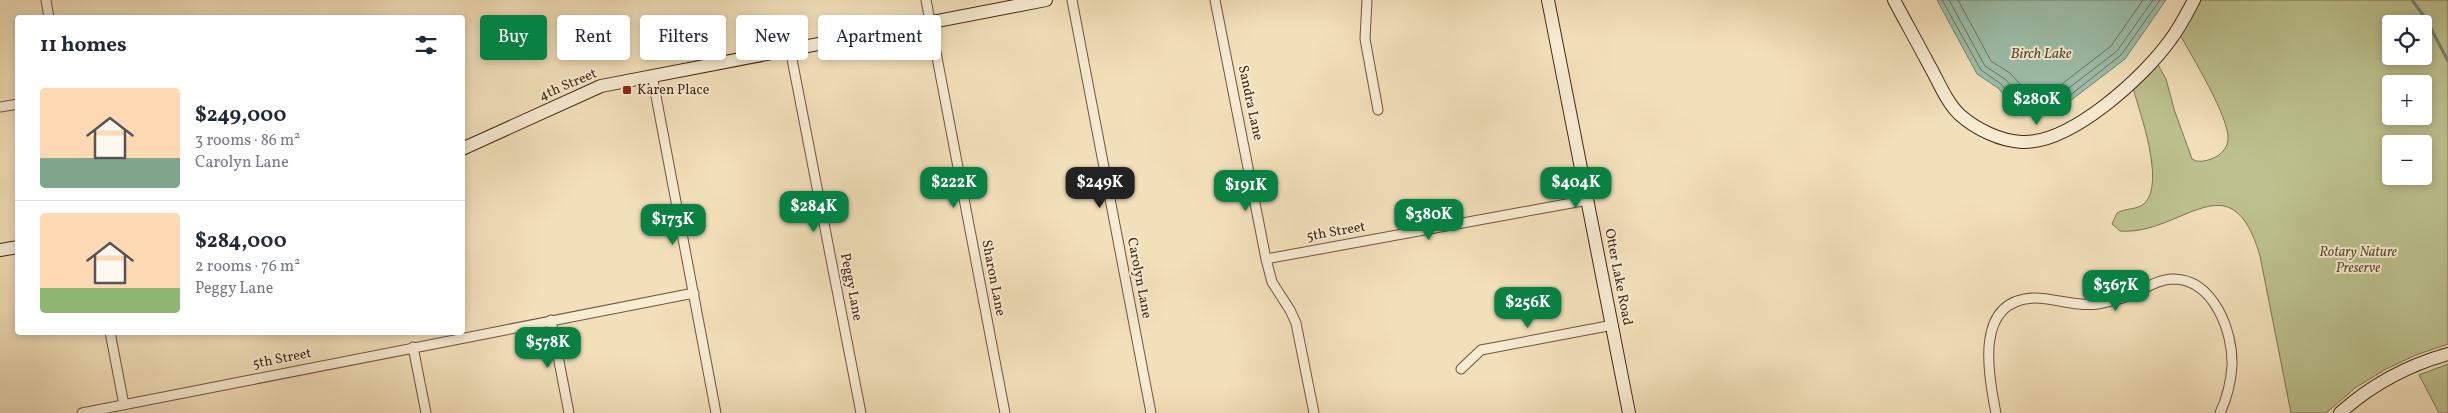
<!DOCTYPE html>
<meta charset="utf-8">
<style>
:root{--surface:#fff;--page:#f2f2f3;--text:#1f2937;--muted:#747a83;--line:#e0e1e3;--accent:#0b8043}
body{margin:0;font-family:Vollkorn,serif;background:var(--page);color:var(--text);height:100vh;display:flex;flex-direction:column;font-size:19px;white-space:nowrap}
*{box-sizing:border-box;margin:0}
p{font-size:16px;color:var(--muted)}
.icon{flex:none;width:28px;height:28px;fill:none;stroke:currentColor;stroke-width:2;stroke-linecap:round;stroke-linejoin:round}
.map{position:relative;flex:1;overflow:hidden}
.details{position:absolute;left:15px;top:15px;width:450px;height:320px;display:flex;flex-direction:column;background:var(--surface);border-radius:5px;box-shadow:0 2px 8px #0003}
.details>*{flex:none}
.guide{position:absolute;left:480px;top:15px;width:475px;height:45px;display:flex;gap:10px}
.buttons{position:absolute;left:2382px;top:15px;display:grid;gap:10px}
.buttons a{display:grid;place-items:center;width:50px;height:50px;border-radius:5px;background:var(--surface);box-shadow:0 2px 8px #0003;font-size:25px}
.price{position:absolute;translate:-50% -42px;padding:0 11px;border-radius:10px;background:var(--accent);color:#fff;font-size:16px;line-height:32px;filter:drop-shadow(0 1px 2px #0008)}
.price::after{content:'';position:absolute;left:50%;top:30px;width:15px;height:11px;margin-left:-8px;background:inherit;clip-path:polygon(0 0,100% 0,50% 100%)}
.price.current{background:#222;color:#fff}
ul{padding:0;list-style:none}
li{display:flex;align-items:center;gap:15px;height:125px;padding:0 25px}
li+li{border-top:1px solid var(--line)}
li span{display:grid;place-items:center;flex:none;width:140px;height:100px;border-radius:5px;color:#555}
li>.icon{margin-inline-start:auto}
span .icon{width:60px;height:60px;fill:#fffc;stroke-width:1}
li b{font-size:21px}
h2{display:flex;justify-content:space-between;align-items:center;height:60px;padding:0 25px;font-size:21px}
.chip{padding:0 18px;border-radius:5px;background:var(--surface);box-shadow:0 2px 8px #0003;font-size:18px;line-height:45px}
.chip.current{background:var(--accent);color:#fff}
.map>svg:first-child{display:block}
</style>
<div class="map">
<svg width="2448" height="413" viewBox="0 0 2448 413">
<rect width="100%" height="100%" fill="#f2e0ba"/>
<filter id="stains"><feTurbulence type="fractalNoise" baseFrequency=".004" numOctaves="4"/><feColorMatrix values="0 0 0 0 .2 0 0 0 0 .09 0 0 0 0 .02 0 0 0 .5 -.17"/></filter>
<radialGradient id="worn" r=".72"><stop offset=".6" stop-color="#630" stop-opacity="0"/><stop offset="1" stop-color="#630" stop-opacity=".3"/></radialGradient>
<path fill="#bcc28f" stroke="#807452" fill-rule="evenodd" d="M2200,0H2448V344L2416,355L2386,369L2355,388L2326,413H2291L2260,256C2231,156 2182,236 2120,231L2112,224L2117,213C2125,208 2138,210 2145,203C2165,182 2140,113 2133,88L2157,63L2166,79L2174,109L2192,159C2198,163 2205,161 2211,159C2220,156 2227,149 2228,140C2230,118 2191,55 2179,33ZM2391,24H2424V56H2391ZM2391,84H2424V116H2391ZM2391,144H2424V176H2391Z
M2448,364V413H2439L2419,375Z"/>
<path fill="#9cbeaa" stroke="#78816e" d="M1937,0H2166L2125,59L2066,104L2023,116L1998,88L1977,74Z"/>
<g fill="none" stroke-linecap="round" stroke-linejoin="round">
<path stroke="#70725f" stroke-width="1" d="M1942,0L1981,70L2001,84L2025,110L2064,100L2121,55L2160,0
M1949,0L1985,66L2005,79L2027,103L2061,94L2117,51L2153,0
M1958,0L1991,61L2010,73L2030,95L2058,87L2111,46L2143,0"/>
<path stroke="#78816e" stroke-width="3" d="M2412,0L2426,19L2448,61"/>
<defs>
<path id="street" d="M46,0L49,18
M926,0L1005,413
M1072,0L1151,413
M1215,0L1266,259L1272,282L1290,310L1296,323L1314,413
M1367,0L1365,39L1378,110
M790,49L861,413
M652,75L716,413
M0,107L18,104
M1266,259L1588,200
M551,320L569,413
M110,332L124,405
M413,347L426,413
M1461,369L1481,350L1613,325
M82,413L694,293
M1996,413C1988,374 1974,300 2034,298C2056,298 2074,307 2098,304C2109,302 2119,300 2128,296C2143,290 2157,279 2174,279C2214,280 2233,332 2232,365C2231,382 2227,398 2220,413"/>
<path id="secondary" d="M1548,0L1629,413
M1894,0C1905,21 1917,42 1928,63C1938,80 1946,102 1960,115C1976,129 2000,141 2022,142C2071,144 2144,77 2171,39C2180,27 2187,13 2194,0
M462,149L601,86L1046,0
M0,250L18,247
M2340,413C2371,385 2409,365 2448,354"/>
</defs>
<use href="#street" stroke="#6f543e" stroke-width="11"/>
<use href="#secondary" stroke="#432614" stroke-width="14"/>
<use href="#street" stroke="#f7ebd2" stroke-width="9"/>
<use href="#secondary" stroke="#f7ebd2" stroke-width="12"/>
</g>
<rect fill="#8f2418" stroke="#f7ebd2" stroke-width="2" x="622" y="85" width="10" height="10" rx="2.5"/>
<g text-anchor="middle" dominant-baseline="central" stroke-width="4" stroke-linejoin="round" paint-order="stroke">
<g font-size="14" fill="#432614" stroke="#f7ebd2">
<text transform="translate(568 85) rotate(-23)">4th Street</text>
<text transform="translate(1250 103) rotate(78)">Sandra Lane</text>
<text transform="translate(1336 232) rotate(-10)">5th Street</text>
<text transform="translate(1618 277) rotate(79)">Otter Lake Road</text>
<text transform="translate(993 278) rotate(79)">Sharon Lane</text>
<text transform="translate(1139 278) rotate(79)">Carolyn Lane</text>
<text transform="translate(851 287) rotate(79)">Peggy Lane</text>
<text transform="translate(282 359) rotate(-11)">5th Street</text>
</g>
<g font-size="14" fill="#432614" stroke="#f7ebd2" text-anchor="start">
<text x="637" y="90">Karen Place</text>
</g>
<g font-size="14" font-style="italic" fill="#614d33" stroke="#f7ebd2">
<text x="2358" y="252">Rotary Nature<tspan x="2358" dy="16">Preserve</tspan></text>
</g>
<g font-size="15" font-style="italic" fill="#594c3a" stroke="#f7ebd2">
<text x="2041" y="54">Birch Lake</text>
</g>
</g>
<rect width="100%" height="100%" filter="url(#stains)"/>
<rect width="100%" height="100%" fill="url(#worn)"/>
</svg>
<div class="buttons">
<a><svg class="icon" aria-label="locate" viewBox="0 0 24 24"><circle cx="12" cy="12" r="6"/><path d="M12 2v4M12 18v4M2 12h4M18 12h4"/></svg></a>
<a>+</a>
<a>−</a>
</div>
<b class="price" style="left:2037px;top:126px">$280K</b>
<b class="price" style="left:954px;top:209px">$222K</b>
<b class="price current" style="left:1100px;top:209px">$249K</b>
<b class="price" style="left:1576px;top:209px">$404K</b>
<b class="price" style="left:1246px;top:212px">$191K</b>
<b class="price" style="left:814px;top:233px">$284K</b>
<b class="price" style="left:1429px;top:241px">$380K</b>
<b class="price" style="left:673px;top:246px">$173K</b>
<b class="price" style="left:2116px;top:312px">$367K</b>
<b class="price" style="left:1528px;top:329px">$256K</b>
<b class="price" style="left:548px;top:369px">$578K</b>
<div class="guide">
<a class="chip current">Buy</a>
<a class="chip">Rent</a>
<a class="chip">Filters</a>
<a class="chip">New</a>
<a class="chip">Apartment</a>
</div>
<section class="details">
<h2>11 homes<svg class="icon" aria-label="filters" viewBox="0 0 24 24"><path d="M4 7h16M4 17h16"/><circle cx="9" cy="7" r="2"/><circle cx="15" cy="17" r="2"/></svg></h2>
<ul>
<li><span style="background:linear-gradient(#ffd9b3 70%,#7fa58c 0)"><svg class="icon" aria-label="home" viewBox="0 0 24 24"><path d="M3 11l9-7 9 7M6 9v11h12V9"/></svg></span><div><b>$249,000</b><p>3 rooms · 86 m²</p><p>Carolyn Lane</p></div></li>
<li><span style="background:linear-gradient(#ffd9b3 75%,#8fb573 0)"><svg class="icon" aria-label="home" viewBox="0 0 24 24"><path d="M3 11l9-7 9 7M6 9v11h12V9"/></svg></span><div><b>$284,000</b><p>2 rooms · 76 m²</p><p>Peggy Lane</p></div></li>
</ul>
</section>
</div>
